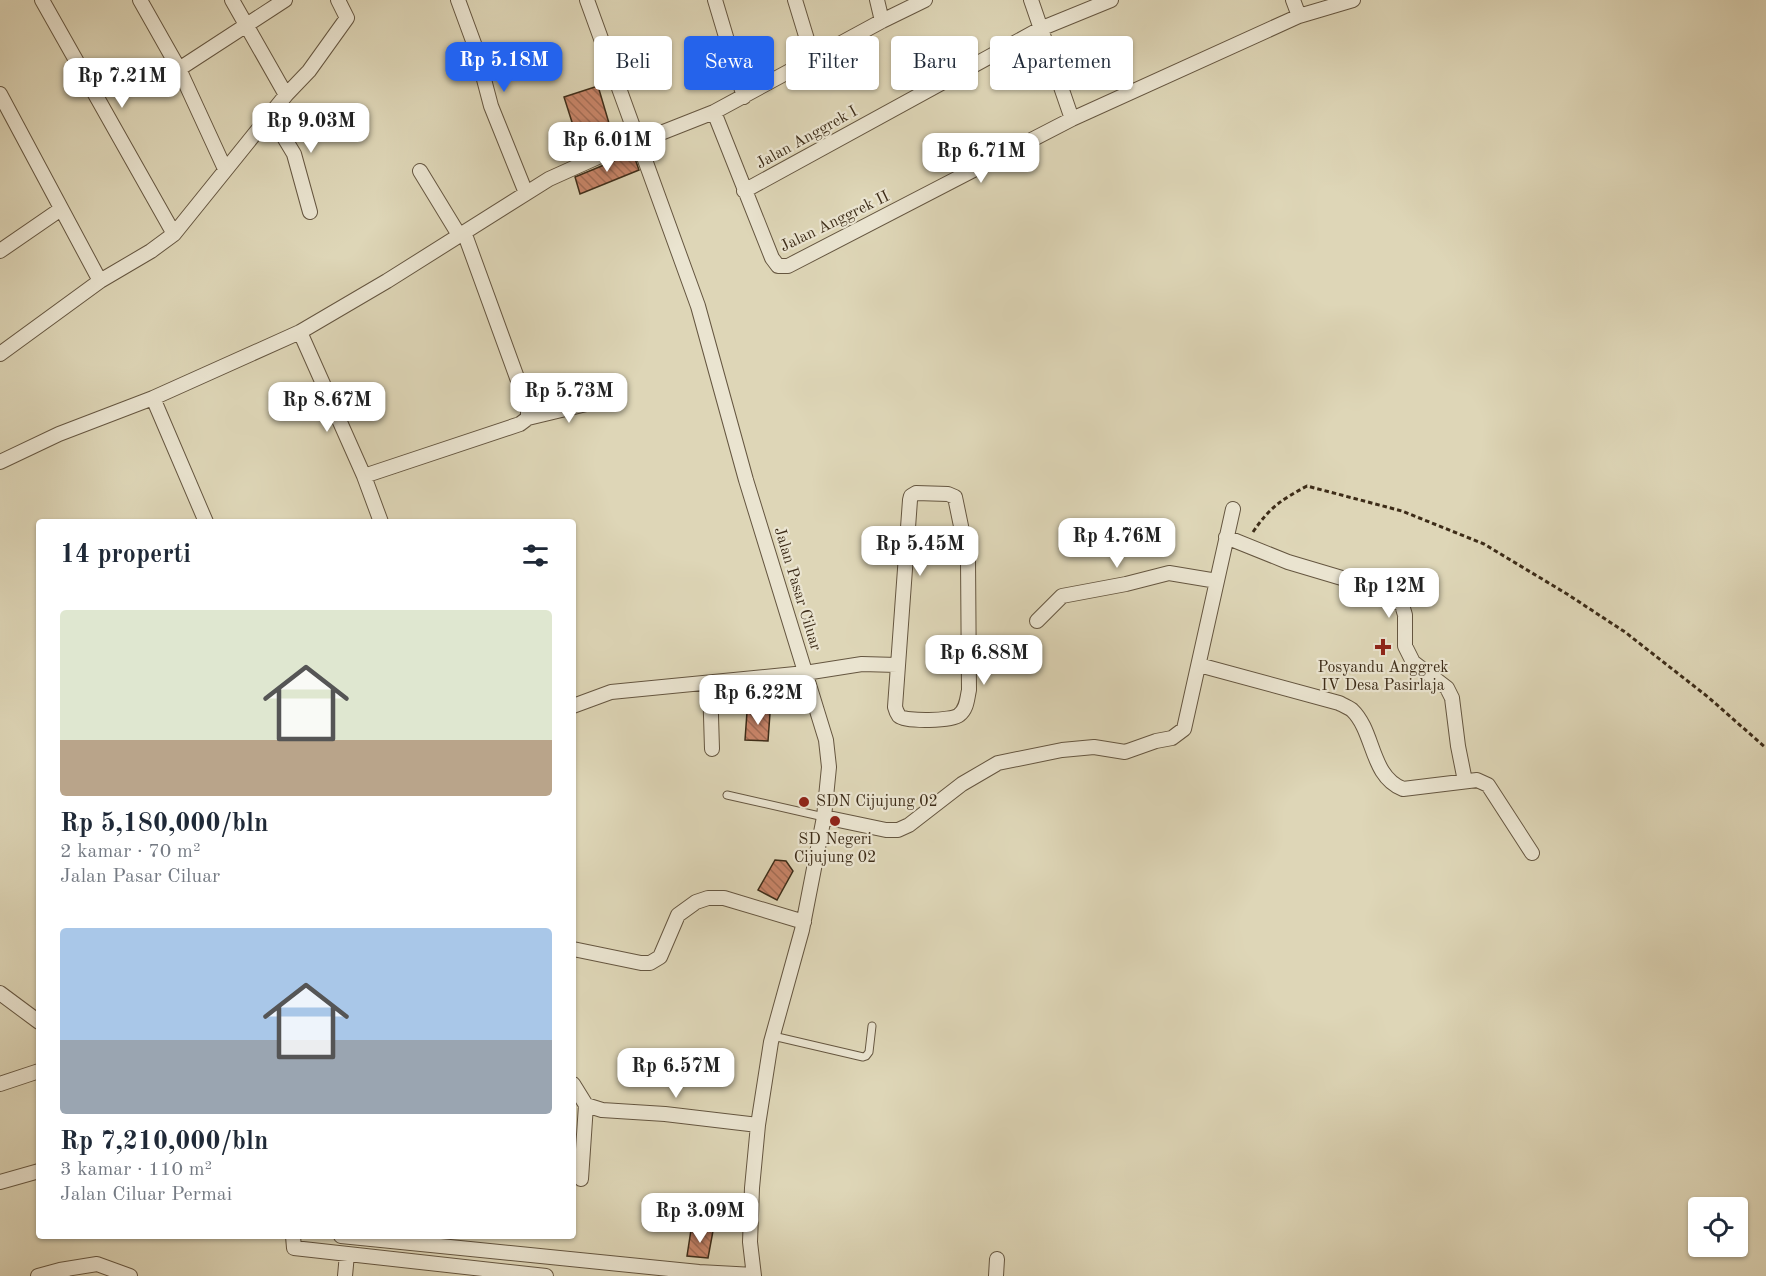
<!DOCTYPE html>
<html lang="id">
<meta charset="utf-8">
<style>
:root{--surface:#fff;--page:#f2f2f3;--text:#1f2937;--muted:#747a83;--accent:#2563eb}
body{margin:0;font-family:"Old Standard TT",serif;background:var(--page);color:var(--text);height:100vh;display:flex;flex-direction:column;font-size:22px;white-space:nowrap}
*{box-sizing:border-box;margin:0}
p{font-size:20px;color:var(--muted)}
.icon{flex:none;width:33px;height:33px;fill:none;stroke:currentColor;stroke-width:2;stroke-linecap:round;stroke-linejoin:round}
.map{position:relative;flex:1;overflow:hidden}
.panel{position:absolute;left:36px;top:519px;width:540px;height:720px;display:flex;flex-direction:column;background:var(--surface);border-radius:6px;box-shadow:0 2px 4px #0004}
.panel>*{flex:none}
.hud{position:absolute;left:594px;top:36px;width:570px;height:54px;display:flex;gap:12px}
.buttons{position:absolute;left:1688px;top:1197px;display:grid;gap:12px}
.buttons a{display:grid;place-items:center;width:60px;height:60px;border-radius:6px;background:var(--surface);box-shadow:0 2px 4px #0004;font-size:30px}
.price{position:absolute;translate:-50% -51px;padding:0 14px;border-radius:12px;background:#fff;color:#222;font-size:20px;line-height:39px;filter:drop-shadow(0 2px 3px #0008)}
.price::after{content:'';position:absolute;left:50%;top:36px;width:18px;height:14px;margin-left:-9px;background:inherit;clip-path:polygon(0 0,100% 0,50% 100%)}
.price.active{background:var(--accent);color:#fff}
ul{padding:0;list-style:none}
li{display:grid;align-content:center;gap:12px;height:318px;padding:0 24px}
li span{display:grid;place-items:center;height:186px;border-radius:6px;color:#555}
li>.icon{margin-inline-start:auto}
span .icon{width:108px;height:108px;fill:#fffc;stroke-width:1}
li b{font-size:26px}
h2{display:flex;justify-content:space-between;align-items:center;height:72px;padding:0 24px;font-size:26px}
.tag{padding:0 21px;border-radius:6px;background:var(--surface);box-shadow:0 2px 4px #0004;font-size:21px;line-height:54px}
.tag.active{background:var(--accent);color:#fff}
.map>svg:first-child{display:block}
</style>
<div class="map">
<svg width="1766" height="1276" viewBox="0 0 1766 1276">
<defs>
<pattern id="building-back-hatch" width="6" height="6" patternUnits="userSpaceOnUse" patternTransform="scale(1.5)"><rect width="6" height="6" fill="#c98569"/><path d="M-1 5l2 2M0 0l6 6M5-1l2 2" fill="none" stroke="#a46d55"/></pattern>
</defs>
<rect width="100%" height="100%" fill="#ded6b7"/>
<filter id="stains"><feTurbulence type="fractalNoise" baseFrequency=".00333" numOctaves="4"/><feColorMatrix values="0 0 0 0 .2 0 0 0 0 .09 0 0 0 0 .02 0 0 0 .5 -.17"/></filter>
<radialGradient id="worn" r=".72"><stop offset=".6" stop-color="#630" stop-opacity="0"/><stop offset="1" stop-color="#630" stop-opacity=".3"/></radialGradient>
<path fill="url(#building-back-hatch)" stroke="#3d2c18" stroke-width="1.5" d="M598,86L611,130L578,141L564,97Z
M633,153L639,170L580,194L575,177Z
M747,712L770,713L768,741L745,740Z
M775,860L786,861L793,871L777,900L758,890Z
M691,1230L713,1231L708,1258L687,1256Z"/>
<g fill="none" stroke-linecap="round" stroke-linejoin="round">
<defs>
<path id="service" d="M727,795L824,817
M773,1036L863,1057L866,1056L869,1052L872,1026"/>
<path id="minor" d="M42,0L174,234
M140,0L179,69L225,169
M232,0L286,95
M458,0L476,49L491,106L526,193
M587,0L698,306L746,480L826,740L829,767L824,817L802,930L771,1042L758,1125L752,1188L750,1242L754,1276
M715,0L744,97
M795,0L813,59
M877,0L882,21
M1031,0L1072,119
M1293,0L1299,16
M179,69L285,0
M0,94L100,281
M714,112L772,258L778,266H788L1072,119L1299,16L1353,0
M270,114L294,154L310,212
M420,171L459,235
M744,191L1040,29L1111,0
M0,251L61,209
M300,332L364,476L381,522
M0,354L100,281L151,251L174,234L286,95L309,71L347,18L338,0
M153,398L206,522
M528,418L603,400
M0,462L59,434L153,398L300,332L387,281L549,179L609,152L638,142L714,112L882,21L925,0
M364,476L520,424L528,418V408L464,232
M916,493L948,494L955,497L968,560L969,690C967,699 967,709 959,715C952,721 906,722 899,716C897,713 896,711 895,707L910,500L911,496Z
M1226,537L1288,562L1362,584L1390,597L1402,605L1405,615V646L1413,662L1447,688L1452,698L1458,746L1465,781
M1037,621L1062,596L1126,584L1169,573L1217,581
M1199,665L1339,703C1343,705 1348,707 1352,710C1375,732 1370,776 1403,789L1477,780L1488,785L1532,853
M710,683L712,749
M573,706L611,692L805,673L862,664L897,665
M824,817L886,830H898L909,825L962,784L998,763L1062,750L1094,747L1125,752L1156,741L1172,738L1184,729L1233,509
M573,949L641,963H650L660,957L678,915L696,902L708,898H724L804,922
M0,993L39,1022
M0,1084L39,1071
M573,1084L586,1105L602,1110L665,1114L758,1125
M581,1179L586,1105
M0,1182L39,1171
M293,1236L294,1248L546,1276
M341,1236L699,1272L754,1275
M60,1270L97,1264L130,1276
M38,1276L60,1270L63,1276
M345,1276L347,1254
M996,1276L997,1259"/>
</defs>
<use href="#service" stroke="#655640" stroke-width="9"/>
<use href="#minor" stroke="#655640" stroke-width="16"/>
<path stroke="#3d2c18" stroke-width="3" stroke-dasharray="4.5 3" stroke-linecap="butt" d="M1253,532C1270,507 1281,500 1307,486L1402,511L1484,544L1567,594L1625,632L1708,697L1766,748"/>
<use href="#service" stroke="#eae4d0" stroke-width="7"/>
<use href="#minor" stroke="#eae4d0" stroke-width="14"/>
</g>
<g fill="#8f2418" stroke="#eae4d0" stroke-width="2">
<path d="M1380 638h6v6h6v6h-6v6h-6v-6h-6v-6h6z"/>
<circle cx="804" cy="802" r="6"/>
<circle cx="835" cy="821" r="6"/>
</g>
<g text-anchor="middle" dominant-baseline="central" stroke-width="4.5" stroke-linejoin="round" paint-order="stroke">
<g font-size="16" fill="#3d2c18" stroke="#eae4d0">
<text transform="translate(807 138) rotate(-29)">Jalan Anggrek I</text>
<text transform="translate(835 222) rotate(-26)">Jalan Anggrek II</text>
<text transform="translate(797 589) rotate(73)">Jalan Pasar Ciluar</text>
</g>
<g font-size="16" fill="#3d2c18" stroke="#eae4d0">
<text x="1383" y="668">Posyandu Anggrek<tspan x="1383" dy="18">IV Desa Pasirlaja</tspan></text>
<text x="816" y="802" text-anchor="start">SDN Cijujung 02</text>
<text x="835" y="840">SD Negeri<tspan x="835" dy="18">Cijujung 02</tspan></text>
</g>
</g>
<rect width="100%" height="100%" filter="url(#stains)"/>
<rect width="100%" height="100%" fill="url(#worn)"/>
</svg>
<div class="buttons">
<a><svg class="icon" aria-label="locate" viewBox="0 0 24 24"><circle cx="12" cy="12" r="6"/><path d="M12 2v4M12 18v4M2 12h4M18 12h4"/></svg></a>
</div>
<b class="price active" style="left:504px;top:93px">Rp 5.18M</b>
<b class="price" style="left:122px;top:109px">Rp 7.21M</b>
<b class="price" style="left:311px;top:154px">Rp 9.03M</b>
<b class="price" style="left:607px;top:173px">Rp 6.01M</b>
<b class="price" style="left:981px;top:184px">Rp 6.71M</b>
<b class="price" style="left:569px;top:424px">Rp 5.73M</b>
<b class="price" style="left:327px;top:433px">Rp 8.67M</b>
<b class="price" style="left:1117px;top:569px">Rp 4.76M</b>
<b class="price" style="left:920px;top:577px">Rp 5.45M</b>
<b class="price" style="left:1389px;top:619px">Rp 12M</b>
<b class="price" style="left:984px;top:686px">Rp 6.88M</b>
<b class="price" style="left:758px;top:726px">Rp 6.22M</b>
<b class="price" style="left:676px;top:1099px">Rp 6.57M</b>
<b class="price" style="left:700px;top:1244px">Rp 3.09M</b>
<div class="hud">
<a class="tag">Beli</a>
<a class="tag active">Sewa</a>
<a class="tag">Filter</a>
<a class="tag">Baru</a>
<a class="tag">Apartemen</a>
</div>
<section class="panel">
<h2>14 properti<svg class="icon" aria-label="filters" viewBox="0 0 24 24"><path d="M4 7h16M4 17h16"/><circle cx="9" cy="7" r="2"/><circle cx="15" cy="17" r="2"/></svg></h2>
<ul>
<li><span style="background:linear-gradient(#dfe7d0 70%,#b9a48a 0)"><svg class="icon" aria-label="home" viewBox="0 0 24 24"><path d="M3 11l9-7 9 7M6 9v11h12V9"/></svg></span><div><b>Rp 5,180,000/bln</b><p>2 kamar · 70 m²</p><p>Jalan Pasar Ciluar</p></div></li>
<li><span style="background:linear-gradient(#a9c7e8 60%,#9aa5b1 0)"><svg class="icon" aria-label="home" viewBox="0 0 24 24"><path d="M3 11l9-7 9 7M6 9v11h12V9"/></svg></span><div><b>Rp 7,210,000/bln</b><p>3 kamar · 110 m²</p><p>Jalan Ciluar Permai</p></div></li>
</ul>
</section>
</div>
